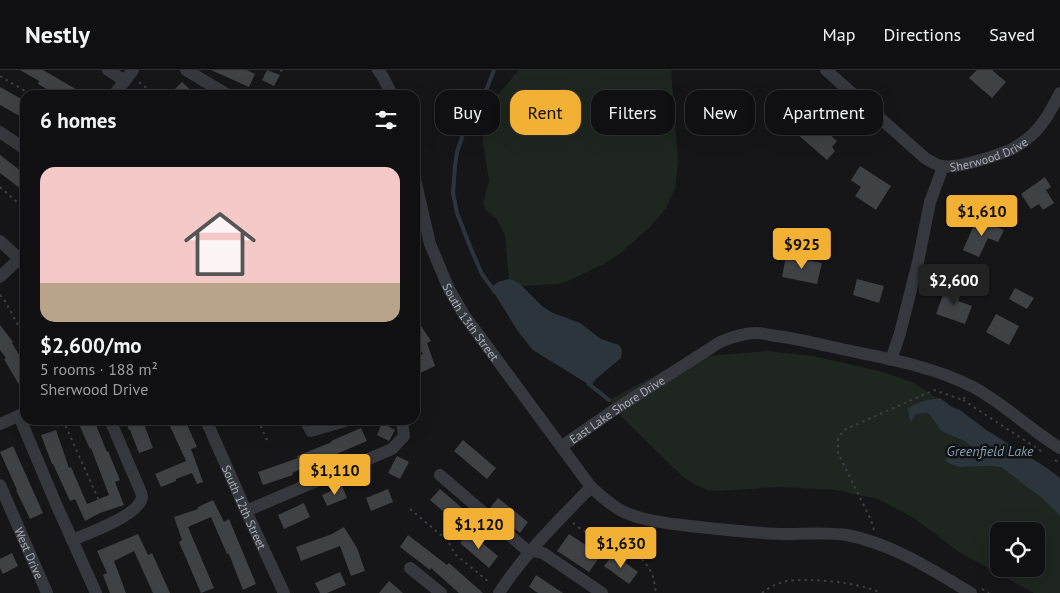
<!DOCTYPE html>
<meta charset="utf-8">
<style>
:root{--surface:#101012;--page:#19191b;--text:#f1f3f6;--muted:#9c9d9f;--line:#303032;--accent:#f2b134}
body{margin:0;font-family:"PT Sans",sans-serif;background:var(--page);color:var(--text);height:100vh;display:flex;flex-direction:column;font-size:19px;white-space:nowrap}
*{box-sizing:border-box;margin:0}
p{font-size:16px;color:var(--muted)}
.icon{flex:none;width:28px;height:28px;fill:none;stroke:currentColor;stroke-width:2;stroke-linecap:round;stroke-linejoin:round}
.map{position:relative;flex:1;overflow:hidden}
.panel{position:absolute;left:20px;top:20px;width:400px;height:335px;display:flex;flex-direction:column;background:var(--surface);border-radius:15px;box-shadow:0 5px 20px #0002,0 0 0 1px var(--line)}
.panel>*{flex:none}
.top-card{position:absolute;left:435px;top:20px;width:475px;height:45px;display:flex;gap:10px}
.buttons{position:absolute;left:990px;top:452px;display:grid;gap:10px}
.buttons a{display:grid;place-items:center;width:55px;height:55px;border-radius:10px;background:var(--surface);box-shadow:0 5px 20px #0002,0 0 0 1px var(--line);font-size:25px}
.price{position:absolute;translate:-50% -42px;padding:0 11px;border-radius:5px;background:var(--accent);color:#111;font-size:16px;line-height:32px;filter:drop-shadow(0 1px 2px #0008)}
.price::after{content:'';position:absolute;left:50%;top:30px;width:15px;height:11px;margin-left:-8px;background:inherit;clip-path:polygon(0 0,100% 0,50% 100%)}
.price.on{background:#222;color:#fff}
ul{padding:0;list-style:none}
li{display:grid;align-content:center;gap:10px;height:265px;padding:0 20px}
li+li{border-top:1px solid var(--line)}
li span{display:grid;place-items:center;height:155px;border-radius:15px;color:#555}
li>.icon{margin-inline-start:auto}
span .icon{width:90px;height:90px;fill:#fffc;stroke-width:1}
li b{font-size:21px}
h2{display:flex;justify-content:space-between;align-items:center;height:60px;padding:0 20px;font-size:21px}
.tag{padding:0 18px;border-radius:15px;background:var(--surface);box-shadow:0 5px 20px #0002,0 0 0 1px var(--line);font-size:18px;line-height:45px}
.tag.on{background:var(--accent);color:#111}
header{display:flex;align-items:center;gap:30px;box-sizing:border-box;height:70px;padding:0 25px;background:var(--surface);border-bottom:1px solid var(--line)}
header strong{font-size:24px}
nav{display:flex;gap:28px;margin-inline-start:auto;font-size:18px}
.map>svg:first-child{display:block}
</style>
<header>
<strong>Nestly</strong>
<nav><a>Map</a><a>Directions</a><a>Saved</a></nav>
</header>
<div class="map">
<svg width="1060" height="523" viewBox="0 0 1060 523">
<rect width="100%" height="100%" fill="#161618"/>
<path fill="#1e261f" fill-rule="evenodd" d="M519,0H671L678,91L675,119L666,138L650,157L619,184L604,194L568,211L557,214L522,216L513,210L509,209L505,166L497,149L486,140L483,134L489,111L483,74V60L487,42L500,22Z
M766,281L813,286L883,302L912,312L937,328L931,329L912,336L911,351L916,344L927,343L930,345L941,361L964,371L972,377V383L950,386L946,388L950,394L965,397L992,396L1001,397L1043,429L1060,446V523H1034L959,482L914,448L878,429L836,420L779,417L717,421L707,420L694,414L682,406L621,346L609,330L665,300L708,286ZM999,461H1036V499H999Z"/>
<path fill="#2c353c" d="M509,209L513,210L520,214L543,237L553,243L580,253L601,269L619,275L622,280L621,288L596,309L591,316L533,280L519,263L491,218L498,212Z
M940,328L952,337L960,340L985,359L1047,398L1060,408V446L1043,429L1001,397L992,396L960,397L950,394L946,391V388L950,386L972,383V377L964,371L941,361L930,345L927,343L916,344L911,352L909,346L908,338C917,332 929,329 940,328Z"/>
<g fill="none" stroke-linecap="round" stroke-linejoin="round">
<path stroke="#2c353c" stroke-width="4" d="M494,0L487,18L469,47L457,82L455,96L453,123L457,143L471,179L482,204L495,222
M589,314L609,330"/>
</g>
<path fill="#404145" d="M20,0H43L86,25H57L38,14L39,11Z
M211,0H247L255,4L249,17Z
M267,0L280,5L274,16L262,10Z
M977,0H992L1006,12L992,28L969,8Z
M182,12L196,25H169Z
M0,17L25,31V49L0,35Z
M808,49L825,64L827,62L837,71L832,77L835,81L827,90L796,63Z
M0,85L25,104V122L0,103Z
M860,96L891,116L876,140L855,126L861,117L851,110Z
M1045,107L1051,117L1046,120L1054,133L1043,140L1039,134L1031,139L1021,124Z
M977,148L1004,160L998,172L988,168L979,187L963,180Z
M786,186L822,193L817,214L782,207Z
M857,209L884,216L879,233L853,225Z
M947,214L962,220L958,231L972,236L965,254L936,244Z
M1015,218L1034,228L1027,239L1009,229Z
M996,244L1019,256L1009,275L986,262Z
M415,247L431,271L427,273L435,296L420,303L415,291V288L423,284L415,272Z
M0,255L13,272L12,273L25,295V325L4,289L6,288L0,280Z
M77,350H94L107,382L108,381L120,410L115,412L124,435L100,443L85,451L75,429L70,431L53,394H52L41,365L56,360L69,398L71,397L87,434L109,425L91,378L90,379Z
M125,350H153L144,354L153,378L139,383L130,360H129Z
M178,350H185L197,377L191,379L203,412L197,414L192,403L176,409V411L161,417L155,404L186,391L169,354Z
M382,353L395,360L389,371L377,365Z
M361,358L367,371L292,403L293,405L263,415L258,402L298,388L297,386L332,372L331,371Z
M463,370L496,398L487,409L454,381Z
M13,376L43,443L30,449L16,420H17L0,382Z
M397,386L409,392L400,409L388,403Z
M342,416L347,428L327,436L322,425Z
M388,419L393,432L371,441L366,428Z
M440,419L469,444L459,455L430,430Z
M498,428L528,452L520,463L490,438Z
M213,430L224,452L229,449L256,514L243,520L229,484H227L211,447L188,457L214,518L201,523L179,472L182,470L174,447L198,439V437Z
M304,433L310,447L284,459L278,445Z
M344,457L357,478L365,501L351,506L340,476L301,491L296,477L332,464Z
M469,462L498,486L489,498L460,473Z
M138,464L148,485L152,483L170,523H153L134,481L114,491L126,523H110L103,505L107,503L97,481Z
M569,464L601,485L589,502L557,481Z
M408,465L447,495L449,493L483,523H459L431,498L430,500L400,477Z
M12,483L18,496L3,504L0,498V489Z
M613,484L638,502L629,514L604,496Z
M340,502L346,515L327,523H320L315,513Z
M536,505L563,523H538L529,517Z
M389,511L403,523H379Z"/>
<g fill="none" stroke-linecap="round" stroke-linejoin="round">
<path stroke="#3d3f44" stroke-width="2" stroke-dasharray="2.5 4" stroke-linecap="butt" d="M280,0L283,1
M0,6L32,25
M139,12L155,25
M0,117L25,139
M0,225L5,231L25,268
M963,330L1044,383
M63,350L105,444
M258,350L268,372
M1055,390L1060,393
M410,439L448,471L455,484L490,513
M573,453C596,474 638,472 652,504C654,509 655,517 656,523
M874,460L871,450L838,383V368L844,360L934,320L963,330L965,327
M982,519L989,523
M762,523C769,517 778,513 787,511C811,508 859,512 881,523"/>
<g stroke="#37383d" stroke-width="12">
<path d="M108,0L125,11"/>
<path d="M186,0L228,25"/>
<path d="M378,0L383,7L392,25"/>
<path id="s1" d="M826,0L925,88C930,91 936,95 942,96C957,99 995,86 1010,80C1018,76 1025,71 1032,65C1045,53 1052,38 1060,23"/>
<path d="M114,25L133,0"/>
<path d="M0,62L25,79"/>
<path id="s2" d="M415,109L430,174L449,219L464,245L591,417C601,426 611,436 624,442C646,452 675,454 699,457C726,460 755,463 782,464C804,464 826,462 847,465C893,474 932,500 971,523"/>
<path d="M0,171L25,194"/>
<path d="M0,207L19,189"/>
<path d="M891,290L900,263L918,192L930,132L943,97"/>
<path d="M19,346L56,434L96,523"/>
<path id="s3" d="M206,350L246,441L284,523"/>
<path d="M305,350L311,361L348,350"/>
<path d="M0,354L25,343"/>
<path id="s4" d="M562,376L614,340L720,272C732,267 744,263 757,263C763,263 769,265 776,266C793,268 810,272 828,276C876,287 929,294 973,317C1005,334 1030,360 1060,378"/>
<path d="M440,405L529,482L534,481L543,483L602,523"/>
<path id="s5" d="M0,415L47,523"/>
<path d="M246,441L392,379L404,366L402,351L401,350"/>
<path d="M72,470C87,464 140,445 142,427C142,427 141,420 140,420L110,350"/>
<path d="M410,498L441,523"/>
<path d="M499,523C525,483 558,451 591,417"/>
</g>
</g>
<g text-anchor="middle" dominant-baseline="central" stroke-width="5" stroke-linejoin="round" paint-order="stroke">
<g font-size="12" fill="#a8adb8" stroke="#111113">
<text stroke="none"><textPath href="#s1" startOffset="200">Sherwood Drive</textPath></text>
<text stroke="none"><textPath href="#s2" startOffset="155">South 13th Street</textPath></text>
<text stroke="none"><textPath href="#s4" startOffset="66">East Lake Shore Drive</textPath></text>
<text stroke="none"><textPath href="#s3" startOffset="95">South 12th Street</textPath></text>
<text stroke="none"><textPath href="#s5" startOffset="74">West Drive</textPath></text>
</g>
<g font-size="14" font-style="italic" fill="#7f9bb3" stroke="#111113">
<text x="990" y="381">Greenfield Lake</text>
</g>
</g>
</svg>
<div class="buttons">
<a><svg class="icon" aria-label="locate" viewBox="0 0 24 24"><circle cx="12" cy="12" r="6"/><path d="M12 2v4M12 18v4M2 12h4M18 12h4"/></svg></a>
</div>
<b class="price" style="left:982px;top:167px">$1,610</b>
<b class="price" style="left:802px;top:200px">$925</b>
<b class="price on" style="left:954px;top:236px">$2,600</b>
<b class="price" style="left:335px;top:426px">$1,110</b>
<b class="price" style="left:479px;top:480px">$1,120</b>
<b class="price" style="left:621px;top:499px">$1,630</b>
<div class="top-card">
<a class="tag">Buy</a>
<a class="tag on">Rent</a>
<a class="tag">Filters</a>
<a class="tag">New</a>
<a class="tag">Apartment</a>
</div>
<section class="panel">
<h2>6 homes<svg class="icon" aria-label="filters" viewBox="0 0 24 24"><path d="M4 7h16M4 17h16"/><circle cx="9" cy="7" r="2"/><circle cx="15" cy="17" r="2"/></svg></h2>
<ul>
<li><span style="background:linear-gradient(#f6c9c9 75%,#b9a48a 0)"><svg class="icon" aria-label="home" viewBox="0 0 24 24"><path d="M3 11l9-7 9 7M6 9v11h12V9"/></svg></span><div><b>$2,600/mo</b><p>5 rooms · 188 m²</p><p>Sherwood Drive</p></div></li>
</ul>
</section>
</div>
